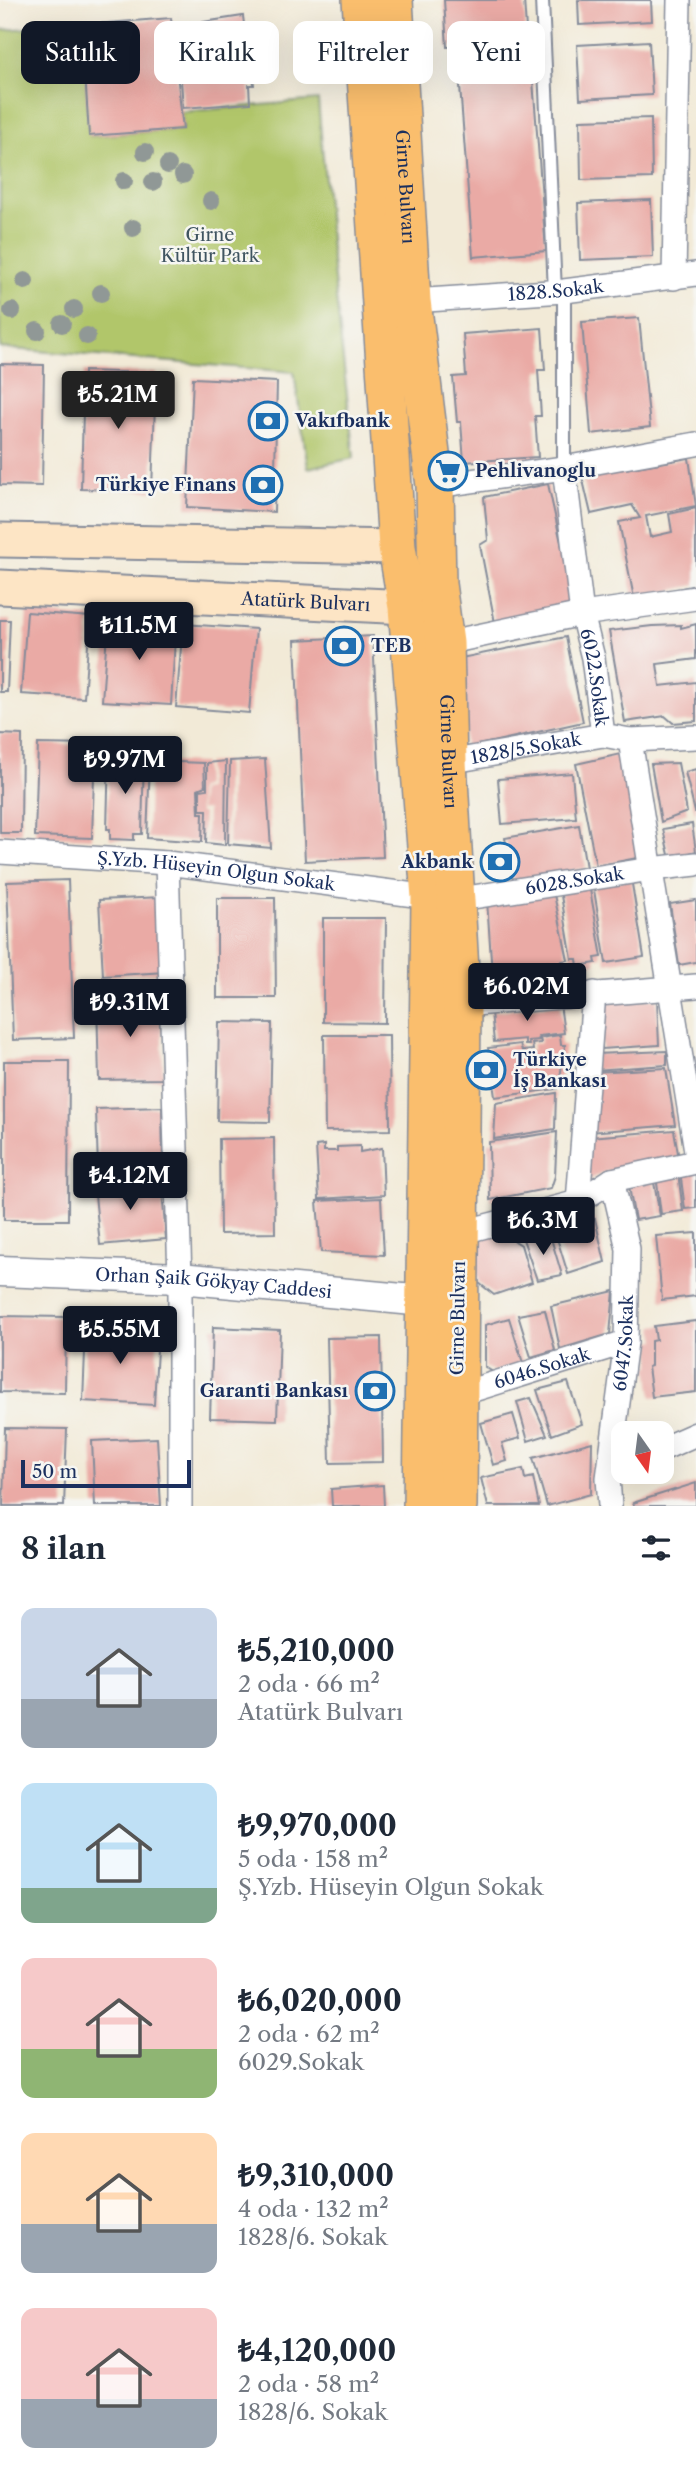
<!DOCTYPE html>
<html lang="tr">
<meta charset="utf-8">
<style>
:root{--surface:#fff;--page:#f6f6f7;--text:#1f2937;--muted:#747a83;--accent:#111827}
body{margin:0;font-family:"Libre Caslon Text",serif;background:var(--page);color:var(--text);height:100vh;display:flex;flex-direction:column;font-size:26px;white-space:nowrap}
*{box-sizing:border-box;margin:0}
p{font-size:23px;color:var(--muted)}
.icon{flex:none;width:38px;height:38px;fill:none;stroke:currentColor;stroke-width:2;stroke-linecap:round;stroke-linejoin:round}
.map{position:relative;height:1506px;overflow:hidden}
.details{display:flex;flex-direction:column;background:var(--surface);flex:1}
.details>*{flex:none}
.banner{position:absolute;left:21px;top:21px;width:654px;height:63px;display:flex;gap:14px}
.needle{width:46px;rotate:166deg}
.buttons{position:absolute;left:611px;top:1421px;display:grid;gap:14px}
.buttons a{display:grid;place-items:center;width:63px;height:63px;border-radius:14px;background:var(--surface);box-shadow:0 7px 28px #0002;font-size:35px}
.scale{position:absolute;left:21px;bottom:18px;width:170px;box-sizing:border-box;padding-left:7px;border:4px solid #1b2f5e;border-top:0;font-size:19px;line-height:24px;white-space:nowrap;color:#1b2f5e;-webkit-text-stroke:5px #f6f6f2;paint-order:stroke}
.price{position:absolute;translate:-50% -60px;padding:0 16px;border-radius:7px;background:var(--accent);color:#fff;font-size:23px;line-height:46px;filter:drop-shadow(0 2px 4px #0008)}
.price::after{content:'';position:absolute;left:50%;top:42px;width:21px;height:16px;margin-left:-10px;background:inherit;clip-path:polygon(0 0,100% 0,50% 100%)}
.price.selected{background:#222;color:#fff}
ul{padding:0;list-style:none}
li{display:flex;align-items:center;gap:21px;height:175px;padding:0 21px}
li span{display:grid;place-items:center;flex:none;width:196px;height:140px;border-radius:14px;color:#555}
li>.icon{margin-inline-start:auto}
span .icon{width:84px;height:84px;fill:#fffc;stroke-width:1}
li b{font-size:30px}
h2{display:flex;justify-content:space-between;align-items:center;height:84px;padding:0 21px;font-size:30px}
.chip{padding:0 24px;border-radius:14px;background:var(--surface);box-shadow:0 7px 28px #0002;font-size:24px;line-height:63px}
.chip.selected{background:var(--accent);color:#fff}
.map>svg:first-child{display:block}
</style>
<div class="map">
<svg width="696" height="1506" viewBox="0 0 696 1506">
<rect width="100%" height="100%" fill="#f6f6f2"/>
<filter id="ink" filterUnits="userSpaceOnUse"><feTurbulence type="fractalNoise" baseFrequency=".0143" numOctaves="2"/><feDisplacementMap in="SourceGraphic" scale="14" xChannelSelector="R" yChannelSelector="G"/><feConvolveMatrix kernelMatrix="1 2 1 2 8 2 1 2 1" color-interpolation-filters="sRGB"/></filter>
<filter id="wash" filterUnits="userSpaceOnUse"><feTurbulence type="fractalNoise" baseFrequency=".00686" numOctaves="4" result="noise"/><feDisplacementMap in="SourceGraphic" scale="28" xChannelSelector="R" yChannelSelector="G"/><feGaussianBlur stdDeviation="1.57" result="paint"/><feColorMatrix in="noise" values="0 0 0 0 0 0 0 0 0 0 0 0 0 0 0 0 0 1.4 0 .05"/><feComposite in="paint" operator="in"/></filter>
<g filter="url(#wash)">
<rect width="100%" height="100%" fill="#f2ead7"/>
<path fill="#b1c66a" stroke="#667a64" stroke-width="2" d="M82,25L90,136L183,129L181,112L318,100L332,261L354,458L308,468L294,372L0,348V30Z"/>
<g id="blocks">
<path fill="#eaaaa5" d="M444,0H524L527,43L447,47Z
M578,0H651L652,21L579,25Z
M243,16L246,41L250,40L254,85H249L250,103L183,108L177,26Z
M171,18L183,129L89,136L82,25Z
M649,41L652,95L580,99L577,45Z
M532,67L546,251L473,257L459,73Z
M651,118L652,178L581,180L580,120Z
M651,200L653,257L580,260L578,203Z
M639,318L650,427L591,434L582,322Z
M542,328L545,370H538L541,416H535L538,457L464,462L461,422H457L453,377L466,376L463,334Z
M0,364L44,365L42,486L0,485Z
M84,371L156,373L152,491L81,489Z
M193,378L277,382L274,512L187,507Z
M689,458L696,506L646,516L650,537L672,532L669,514L696,508V585L634,598L619,522L640,518L632,505L591,514L581,472L625,469Z
M548,484L575,606L495,623L480,545L488,540L484,497Z
M27,612L90,617L84,698L21,694Z
M108,619L176,623L171,705L102,701Z
M0,620H10L7,692H0Z
M183,624L256,629L249,713L176,707Z
M696,624V659L657,664L660,686L696,682V721L673,723L665,716L625,722L609,631L652,626L681,625V628Z
M373,636L383,857L305,861L295,640Z
M566,637L583,722L465,748L461,658Z
M0,734L22,735L21,833H0Z
M38,744L95,745L92,838L35,836Z
M109,753L144,754L142,834H134V840L110,839V829H107Z
M621,754L642,857L596,866L576,764Z
M265,759L271,848L228,844L230,761Z
M150,761L204,763L205,786L198,789L199,813H203L202,842L147,838Z
M226,761L225,845L206,843L207,810H200V790L207,789V763Z
M678,763L687,812L661,822L651,764Z
M696,769V812H695L685,772Z
M572,773L576,818L502,824L498,779Z
M692,824L696,851L670,859L663,829Z
M579,825L586,868L513,881L505,838Z
M631,878L644,957L606,963L593,884Z
M68,880L74,1038L13,1040L7,882Z
M589,884L602,957L595,958L596,963L578,966L577,959H572L560,890Z
M553,890L568,960L562,961L563,968L549,970L547,962L522,967L523,971L492,974L487,900Z
M161,897L165,972L103,976L99,900Z
M217,898H275L276,998H217Z
M696,900V962L679,965L670,904Z
M323,918H386L385,1023L323,1022Z
M161,998L163,1079L99,1080L97,1000Z
M657,999L659,1045L602,1049L599,1002Z
M560,1004L564,1033L538,1036L539,1040L528,1041L529,1045H525V1039L494,1042L491,1012Z
M219,1022L272,1023L270,1122L217,1121Z
M324,1035H389L390,1130L325,1131Z
M560,1035L561,1045H565L560,1078H556L557,1089L495,1097L488,1048L520,1044L522,1051L533,1050L532,1044L541,1043L540,1038Z
M667,1051V1065L594,1070L595,1054Z
M4,1061H69L68,1220H4Z
M666,1068L675,1125L590,1132L594,1072Z
M556,1093L555,1129L494,1139L496,1103Z
M162,1107L163,1166L98,1168L96,1109Z
M674,1130L679,1159L605,1172L587,1181L590,1137Z
M557,1132L555,1176L551,1188L490,1200L489,1142Z
M274,1138L275,1233L220,1234L219,1139Z
M324,1145V1151H337V1147L360,1146V1152L382,1148L384,1195L319,1199L316,1146Z
M696,1169V1208L685,1209L680,1171Z
M678,1173L683,1211L661,1214L656,1175Z
M653,1177L660,1216L635,1220L628,1181Z
M161,1179L166,1239L100,1245L94,1185Z
M381,1198L384,1255L321,1252L317,1201Z
M595,1219L605,1262L568,1274L555,1232Z
M498,1230L521,1245L532,1282L494,1295L479,1283L474,1262L478,1240Z
M696,1233V1296L662,1300L656,1236Z
M550,1235L562,1275L537,1280L523,1239Z
M614,1291L610,1334L560,1349L551,1306Z
M545,1310L555,1350L531,1357L518,1315Z
M0,1316L66,1317L65,1393L0,1392Z
M509,1318L523,1363L493,1372L485,1367V1325Z
M696,1321V1392L652,1397L648,1367L651,1366V1341L656,1340L654,1326Z
M86,1327L158,1330L154,1405L83,1401Z
M213,1327L280,1330L277,1420L210,1418Z
M381,1337L383,1462L330,1463L327,1338Z
M568,1382L582,1424L552,1435L537,1390Z
M531,1398L547,1435L528,1441L517,1402Z
M513,1414L520,1438L502,1443L507,1461L493,1465L481,1423Z
M5,1428L67,1429L64,1506H3Z
M157,1438L161,1506H95L92,1441Z
M592,1442L591,1494L547,1506L533,1458Z
M523,1469L525,1479L533,1477L539,1506H488L481,1478Z
M696,1483V1506H634L633,1503Z
M383,1485L384,1506H332L331,1489Z"/>
</g>
</g>
<g filter="url(#ink)">
<use href="#blocks" fill-opacity="0" stroke="#868c9a" stroke-width="2"/>
<g fill="none" stroke-linecap="round" stroke-linejoin="round">
<defs>
<path id="service" d="M542,0L555,292
M564,291V468"/>
<g id="minor">
<path d="M674,278L679,0"/>
<path id="s1" d="M412,301L564,291L696,274"/>
<path id="s2" d="M564,468L582,614L593,658L603,735L630,740L696,1151"/>
<path d="M435,486L564,468L696,444"/>
<path d="M445,643L582,614L696,598"/>
<path d="M630,740L696,737"/>
<path id="s3" d="M448,762L603,735"/>
<path id="s4" d="M0,852L167,863L430,897"/>
<path d="M167,863L180,1278V1506"/>
<path id="s5" d="M454,900L651,869L696,864"/>
<path d="M462,1005L696,986"/>
<path d="M578,1202L594,993"/>
<path d="M459,1233L578,1202L612,1180L696,1162"/>
<path id="s6" d="M457,1395L626,1342"/>
<path d="M662,1449L696,1434"/>
<path id="s7" d="M610,1506L608,1478L626,1342L628,1249L612,1180"/>
</g>
<g id="tertiary">
<path id="s8" d="M0,1271L180,1278L424,1301"/>
</g>
<g id="secondary">
<path d="M0,540L397,547"/>
<path id="s9" d="M0,587L407,607L429,590"/>
</g>
<g id="primary">
<path d="M361,0L397,547L407,607L430,897L422,1506"/>
<path id="s10" d="M394,0L412,301L435,486L437,584L445,643L448,762L462,1005L458,1506"/>
</g>
</defs>
<use href="#service" stroke="#868c9a" stroke-width="16"/>
<use href="#minor" stroke="#868c9a" stroke-width="26"/>
<use href="#tertiary" stroke="#868c9a" stroke-width="33"/>
<use href="#secondary" stroke="#868c9a" stroke-width="37"/>
<use href="#primary" stroke="#868c9a" stroke-width="40"/>
<use href="#service" stroke="#fff" stroke-width="12"/>
<use href="#minor" stroke="#fff" stroke-width="23"/>
<use href="#tertiary" stroke="#fff" stroke-width="30"/>
<use href="#secondary" stroke="#fde5c5" stroke-width="33"/>
<use href="#primary" stroke="#fabe6d" stroke-width="37"/>
</g>
<g fill="#909896">
<circle cx="145" cy="152" r="9"/>
<circle cx="168" cy="165" r="9"/>
<circle cx="183" cy="175" r="9"/>
<circle cx="124" cy="181" r="9"/>
<circle cx="153" cy="182" r="9"/>
<circle cx="211" cy="201" r="9"/>
<circle cx="133" cy="228" r="9"/>
<circle cx="25" cy="281" r="9"/>
<circle cx="101" cy="293" r="9"/>
<circle cx="74" cy="309" r="9"/>
<circle cx="12" cy="311" r="9"/>
<circle cx="62" cy="324" r="9"/>
<circle cx="37" cy="331" r="9"/>
<circle cx="87" cy="336" r="9"/>
</g>
</g>
<defs>
<symbol id="bank-ring" viewBox="-11 -11 22 22"><circle r="9.5" fill="#f6f6f2" stroke="#1f6fb2" stroke-width="1.5"/><path d="M-6-4H6V4H-6ZM0-2.3a2.3 2.3 0 1 0 0 4.6a2.3 2.3 0 1 0 0-4.6Z" fill="#1f6fb2"/></symbol>
<symbol id="supermarket-ring" viewBox="-11 -11 22 22"><circle r="9.5" fill="#f6f6f2" stroke="#1f6fb2" stroke-width="1.5"/><path d="M-6-5.5h2.5l.6 2H6L4.5 2H-2.5L-4.4-4H-6ZM-1.5 3.2a1.3 1.3 0 1 0 .1 0ZM3 3.2a1.3 1.3 0 1 0 .1 0Z" fill="#1f6fb2"/></symbol>
</defs>
<g fill-rule="evenodd">
<use href="#bank-ring" x="246" y="399" width="44" height="44"/>
<use href="#supermarket-ring" x="426" y="449" width="44" height="44"/>
<use href="#bank-ring" x="241" y="463" width="44" height="44"/>
<use href="#bank-ring" x="322" y="624" width="44" height="44"/>
<use href="#bank-ring" x="478" y="840" width="44" height="44"/>
<use href="#bank-ring" x="464" y="1048" width="44" height="44"/>
<use href="#bank-ring" x="353" y="1369" width="44" height="44"/>
</g>
<g text-anchor="middle" dominant-baseline="central" stroke-width="5" stroke-linejoin="round" paint-order="stroke">
<g font-size="18" fill="#1b2f5e" stroke="#f6f6f2">
<text stroke="none"><textPath href="#s10" startOffset="187">Girne Bulvarı</textPath></text>
<text stroke="none"><textPath href="#s1" startOffset="144">1828.Sokak</textPath></text>
<text stroke="none"><textPath href="#s9" startOffset="306">Atatürk Bulvarı</textPath></text>
<text stroke="none"><textPath href="#s2" startOffset="212">6022.Sokak</textPath></text>
<text stroke="none"><textPath href="#s3" startOffset="79">1828/5.Sokak</textPath></text>
<text stroke="none"><textPath href="#s10" startOffset="754">Girne Bulvarı</textPath></text>
<text stroke="none"><textPath href="#s4" startOffset="217">Ş.Yzb. Hüseyin Olgun Sokak</textPath></text>
<text stroke="none"><textPath href="#s5" startOffset="122">6028.Sokak</textPath></text>
<text stroke="none"><textPath href="#s8" startOffset="214">Orhan Şaik Gökyay Caddesi</textPath></text>
<text transform="translate(458 1318) rotate(-89)">Girne Bulvarı</text>
<text stroke="none"><textPath href="#s7" startOffset="164">6047.Sokak</textPath></text>
<text stroke="none"><textPath href="#s6" startOffset="89">6046.Sokak</textPath></text>
</g>
<g font-size="18" fill="#405561" stroke="#f6f6f2">
<text x="210" y="235">Girne<tspan x="210" dy="21">Kültür Park</tspan></text>
</g>
<g font-size="18" font-weight="bold" fill="#1b2f5e" stroke="#f6f6f2" text-anchor="start">
<text x="295" y="421">Vakıfbank</text>
<text x="475" y="471">Pehlivanoglu</text>
<text x="236" y="485" text-anchor="end">Türkiye Finans</text>
<text x="371" y="646">TEB</text>
<text x="473" y="862" text-anchor="end">Akbank</text>
<text x="513" y="1060">Türkiye<tspan x="513" dy="21">İş Bankası</tspan></text>
<text x="348" y="1391" text-anchor="end">Garanti Bankası</text>
</g>
</g>
</svg>
<div class="buttons">
<a><svg class="needle" viewBox="-14 -14 28 28"><path d="M0-13l5 13h-10z" fill="#e53935"/><path d="M0 13l5-13h-10z" fill="#747a83"/></svg></a>
</div>
<div class="scale">50 m</div>
<b class="price selected" style="left:118px;top:431px">₺5.21M</b>
<b class="price" style="left:139px;top:662px">₺11.5M</b>
<b class="price" style="left:125px;top:796px">₺9.97M</b>
<b class="price" style="left:527px;top:1023px">₺6.02M</b>
<b class="price" style="left:130px;top:1039px">₺9.31M</b>
<b class="price" style="left:130px;top:1212px">₺4.12M</b>
<b class="price" style="left:543px;top:1257px">₺6.3M</b>
<b class="price" style="left:120px;top:1366px">₺5.55M</b>
<div class="banner">
<a class="chip selected">Satılık</a>
<a class="chip">Kiralık</a>
<a class="chip">Filtreler</a>
<a class="chip">Yeni</a>
</div>
</div>
<section class="details">
<h2>8 ilan<svg class="icon" aria-label="filters" viewBox="0 0 24 24"><path d="M4 7h16M4 17h16"/><circle cx="9" cy="7" r="2"/><circle cx="15" cy="17" r="2"/></svg></h2>
<ul>
<li><span style="background:linear-gradient(#c9d6e8 65%,#9aa5b1 0)"><svg class="icon" aria-label="home" viewBox="0 0 24 24"><path d="M3 11l9-7 9 7M6 9v11h12V9"/></svg></span><div><b>₺5,210,000</b><p>2 oda · 66 m²</p><p>Atatürk Bulvarı</p></div></li>
<li><span style="background:linear-gradient(#bfe0f5 75%,#7fa58c 0)"><svg class="icon" aria-label="home" viewBox="0 0 24 24"><path d="M3 11l9-7 9 7M6 9v11h12V9"/></svg></span><div><b>₺9,970,000</b><p>5 oda · 158 m²</p><p>Ş.Yzb. Hüseyin Olgun Sokak</p></div></li>
<li><span style="background:linear-gradient(#f6c9c9 65%,#8fb573 0)"><svg class="icon" aria-label="home" viewBox="0 0 24 24"><path d="M3 11l9-7 9 7M6 9v11h12V9"/></svg></span><div><b>₺6,020,000</b><p>2 oda · 62 m²</p><p>6029.Sokak</p></div></li>
<li><span style="background:linear-gradient(#ffd9b3 65%,#9aa5b1 0)"><svg class="icon" aria-label="home" viewBox="0 0 24 24"><path d="M3 11l9-7 9 7M6 9v11h12V9"/></svg></span><div><b>₺9,310,000</b><p>4 oda · 132 m²</p><p>1828/6. Sokak</p></div></li>
<li><span style="background:linear-gradient(#f6c9c9 65%,#9aa5b1 0)"><svg class="icon" aria-label="home" viewBox="0 0 24 24"><path d="M3 11l9-7 9 7M6 9v11h12V9"/></svg></span><div><b>₺4,120,000</b><p>2 oda · 58 m²</p><p>1828/6. Sokak</p></div></li>
</ul>
</section>
